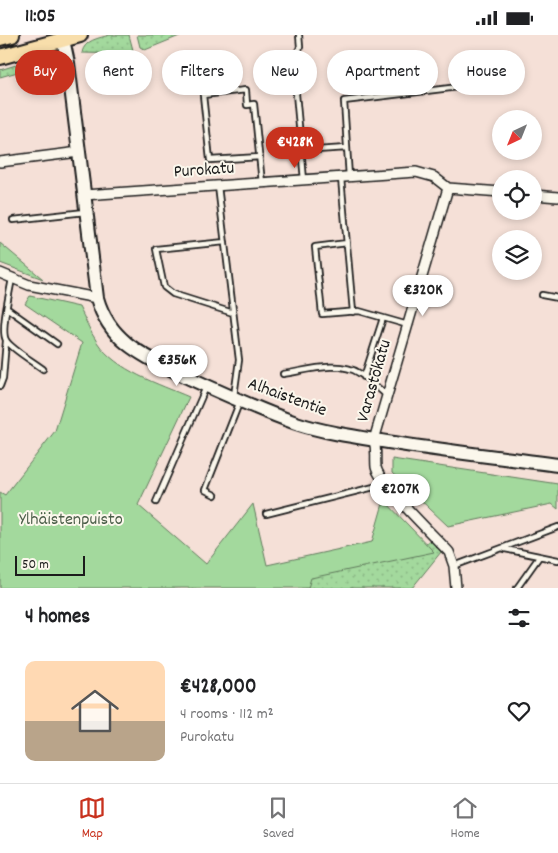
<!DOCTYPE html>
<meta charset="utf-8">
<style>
:root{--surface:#fff;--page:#f2f2f2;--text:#202124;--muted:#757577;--line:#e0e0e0;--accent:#c8321e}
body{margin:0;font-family:Dekko,sans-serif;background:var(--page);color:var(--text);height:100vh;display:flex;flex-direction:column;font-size:19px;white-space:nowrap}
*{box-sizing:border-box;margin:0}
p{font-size:16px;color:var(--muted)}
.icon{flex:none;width:28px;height:28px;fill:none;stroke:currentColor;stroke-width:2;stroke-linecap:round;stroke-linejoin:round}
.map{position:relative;height:553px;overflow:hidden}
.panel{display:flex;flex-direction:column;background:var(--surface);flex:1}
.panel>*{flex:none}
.hud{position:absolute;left:15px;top:15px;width:529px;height:45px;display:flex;gap:10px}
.needle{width:32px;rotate:223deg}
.tools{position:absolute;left:492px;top:75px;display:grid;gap:10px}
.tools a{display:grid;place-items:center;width:50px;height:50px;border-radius:50%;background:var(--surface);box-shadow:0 2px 8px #0003;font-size:25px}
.scale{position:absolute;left:15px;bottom:12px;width:70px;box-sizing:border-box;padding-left:5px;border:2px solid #1c1c1c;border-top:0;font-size:14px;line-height:18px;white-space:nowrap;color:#1c1c1c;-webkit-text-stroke:4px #fbf7ec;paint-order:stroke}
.price{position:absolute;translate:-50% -42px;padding:0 11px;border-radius:18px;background:#fff;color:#222;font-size:16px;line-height:32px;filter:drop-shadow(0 1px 2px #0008)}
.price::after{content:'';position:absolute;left:50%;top:30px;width:15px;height:11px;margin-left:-8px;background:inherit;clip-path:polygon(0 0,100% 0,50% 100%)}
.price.current{background:var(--accent);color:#fff}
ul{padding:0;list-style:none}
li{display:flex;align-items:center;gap:15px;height:125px;padding:0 25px}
li span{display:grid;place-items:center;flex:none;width:140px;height:100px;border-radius:10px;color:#555}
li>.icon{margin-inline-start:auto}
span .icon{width:60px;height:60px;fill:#fffc;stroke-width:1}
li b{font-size:21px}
h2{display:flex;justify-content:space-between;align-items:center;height:60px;padding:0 25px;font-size:21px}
.tag{padding:0 18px;border-radius:22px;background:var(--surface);box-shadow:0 2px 8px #0003;font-size:18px;line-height:45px}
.tag.current{background:var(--accent);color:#fff}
.status{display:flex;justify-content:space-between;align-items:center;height:35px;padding:0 25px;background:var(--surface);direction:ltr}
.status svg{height:14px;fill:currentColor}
.menu{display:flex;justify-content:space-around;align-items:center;height:70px;border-top:1px solid var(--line);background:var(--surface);font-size:14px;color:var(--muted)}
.menu a{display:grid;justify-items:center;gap:2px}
.menu .current{color:var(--accent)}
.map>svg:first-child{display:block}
</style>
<div class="status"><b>11:05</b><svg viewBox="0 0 49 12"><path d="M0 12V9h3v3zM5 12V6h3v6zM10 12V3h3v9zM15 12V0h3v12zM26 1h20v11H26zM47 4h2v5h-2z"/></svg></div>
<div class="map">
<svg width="558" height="553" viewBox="0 0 558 553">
<defs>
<pattern id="grass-dots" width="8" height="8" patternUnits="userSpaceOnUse" patternTransform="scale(1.25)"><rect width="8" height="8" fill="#a3d99d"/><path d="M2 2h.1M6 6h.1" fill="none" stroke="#8cba87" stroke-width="1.8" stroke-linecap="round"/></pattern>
</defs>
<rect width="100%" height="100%" fill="#f5e0d7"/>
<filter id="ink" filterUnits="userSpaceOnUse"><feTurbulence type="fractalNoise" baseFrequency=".02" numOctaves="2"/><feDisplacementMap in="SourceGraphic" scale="10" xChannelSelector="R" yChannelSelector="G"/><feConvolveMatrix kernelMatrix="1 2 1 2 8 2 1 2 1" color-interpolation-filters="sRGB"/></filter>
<g filter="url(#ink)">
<path fill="url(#grass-dots)" stroke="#607a5c" d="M110,0H129L133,15L126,19L82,18C84,5 99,3 110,0Z
M137,0H182L145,15L140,12Z
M35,24L47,25L49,28L0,42V35Z
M431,504L441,517L412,553H305L311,539L318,530L426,508Z"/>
<path fill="#a3d99d" stroke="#607a5c" d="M0,208L43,244L0,228Z
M30,261L79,272C85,283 90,297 97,307C116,336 159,349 189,362L138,470L206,529L253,469L267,530L372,507L384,465L434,517L311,543L308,553H0V457L5,460L55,396L82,308L25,269Z
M392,424L558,449V474L552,469L448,491L392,438Z"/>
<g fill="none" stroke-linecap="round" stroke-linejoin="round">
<defs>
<path id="lane" d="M299,0L300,12L293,26L304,145
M301,116L347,113
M260,122L210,125L203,60L246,55L247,70L254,69L262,148
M349,142L344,66L475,50
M341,143L353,277
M218,151L239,325L234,361
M13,185L85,177
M225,207L156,214L164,252L173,259L233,278
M347,208L315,212L322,279L359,276L408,290
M12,243C10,257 0,295 6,305C10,313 34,327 43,334
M542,260L558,263
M8,274L57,309
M283,339C305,336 339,325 359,338C369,344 377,352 386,360
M364,342L383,283
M0,351L3,343L6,306
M215,460L205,455L240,366
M156,467L206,352
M266,479L386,449
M505,514L558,525
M454,531L558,492
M517,553L539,522"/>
<path id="street" d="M475,50L506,52
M0,127L79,117
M448,153L374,405C377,416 375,422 376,432C378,447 435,502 449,517L454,531L456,553
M84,160L416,137L434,142L448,153L501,157
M534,160L558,162
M0,238L29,250L97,263"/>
<path id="secondary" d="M62,0L68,28L97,263C110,309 147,322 187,342C222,358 259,375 296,388C329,399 365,403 400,409C453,417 505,423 558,430"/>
<path id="primary" d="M0,3L12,0
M0,22L80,0"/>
</defs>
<use href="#lane" stroke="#1c1c1c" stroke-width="8"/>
<use href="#street" stroke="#1c1c1c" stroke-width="12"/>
<use href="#secondary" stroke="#1c1c1c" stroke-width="16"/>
<use href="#primary" stroke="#1c1c1c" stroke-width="18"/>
<use href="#lane" stroke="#fbf7ec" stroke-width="4.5"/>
<use href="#street" stroke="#fbf7ec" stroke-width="9"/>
<use href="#secondary" stroke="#fbf7ec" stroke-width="12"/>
<use href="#primary" stroke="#f8deab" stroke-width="14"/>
</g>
</g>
<g text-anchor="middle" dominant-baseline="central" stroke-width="4" stroke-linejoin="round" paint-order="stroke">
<g font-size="18" fill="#1c1c1c" stroke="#fbf7ec">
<text transform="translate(204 136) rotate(-4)">Purokatu</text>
<text transform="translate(375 346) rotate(-74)">Varastokatu</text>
<text transform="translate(287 363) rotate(20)">Alhaistentie</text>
</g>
<g font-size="18" fill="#4b5e49" stroke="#fbf7ec">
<text x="71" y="485">Ylhäistenpuisto</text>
</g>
</g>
</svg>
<div class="tools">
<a><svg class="needle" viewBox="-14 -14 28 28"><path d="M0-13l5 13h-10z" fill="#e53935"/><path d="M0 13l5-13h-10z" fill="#757577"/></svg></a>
<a><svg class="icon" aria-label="locate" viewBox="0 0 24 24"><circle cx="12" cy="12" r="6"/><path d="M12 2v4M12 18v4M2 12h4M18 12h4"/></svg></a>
<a><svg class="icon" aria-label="layers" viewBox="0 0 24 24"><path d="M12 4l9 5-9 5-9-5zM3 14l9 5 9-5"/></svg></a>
</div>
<div class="scale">50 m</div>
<b class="price current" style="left:295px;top:134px">€428K</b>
<b class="price" style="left:423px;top:282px">€320K</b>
<b class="price" style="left:177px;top:352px">€356K</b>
<b class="price" style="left:400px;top:481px">€207K</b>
<div class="hud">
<a class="tag current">Buy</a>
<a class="tag">Rent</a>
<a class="tag">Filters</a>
<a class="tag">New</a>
<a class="tag">Apartment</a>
<a class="tag">House</a>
</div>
</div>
<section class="panel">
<h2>4 homes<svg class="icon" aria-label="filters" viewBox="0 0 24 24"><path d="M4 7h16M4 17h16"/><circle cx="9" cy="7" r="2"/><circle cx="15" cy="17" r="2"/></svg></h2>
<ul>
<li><span style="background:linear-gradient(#ffd9b3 60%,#b9a48a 0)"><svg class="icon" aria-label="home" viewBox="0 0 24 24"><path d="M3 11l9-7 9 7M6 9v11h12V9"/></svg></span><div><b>€428,000</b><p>4 rooms · 112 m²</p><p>Purokatu</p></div><svg class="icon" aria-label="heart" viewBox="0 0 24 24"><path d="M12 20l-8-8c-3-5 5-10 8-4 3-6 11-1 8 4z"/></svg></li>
</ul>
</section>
<nav class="menu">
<a class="current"><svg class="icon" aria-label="map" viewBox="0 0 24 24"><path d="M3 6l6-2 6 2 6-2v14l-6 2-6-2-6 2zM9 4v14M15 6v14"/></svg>Map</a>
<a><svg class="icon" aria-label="saved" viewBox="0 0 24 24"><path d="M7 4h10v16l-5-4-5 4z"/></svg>Saved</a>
<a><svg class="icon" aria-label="home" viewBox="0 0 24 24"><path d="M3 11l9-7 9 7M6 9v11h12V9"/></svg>Home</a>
</nav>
